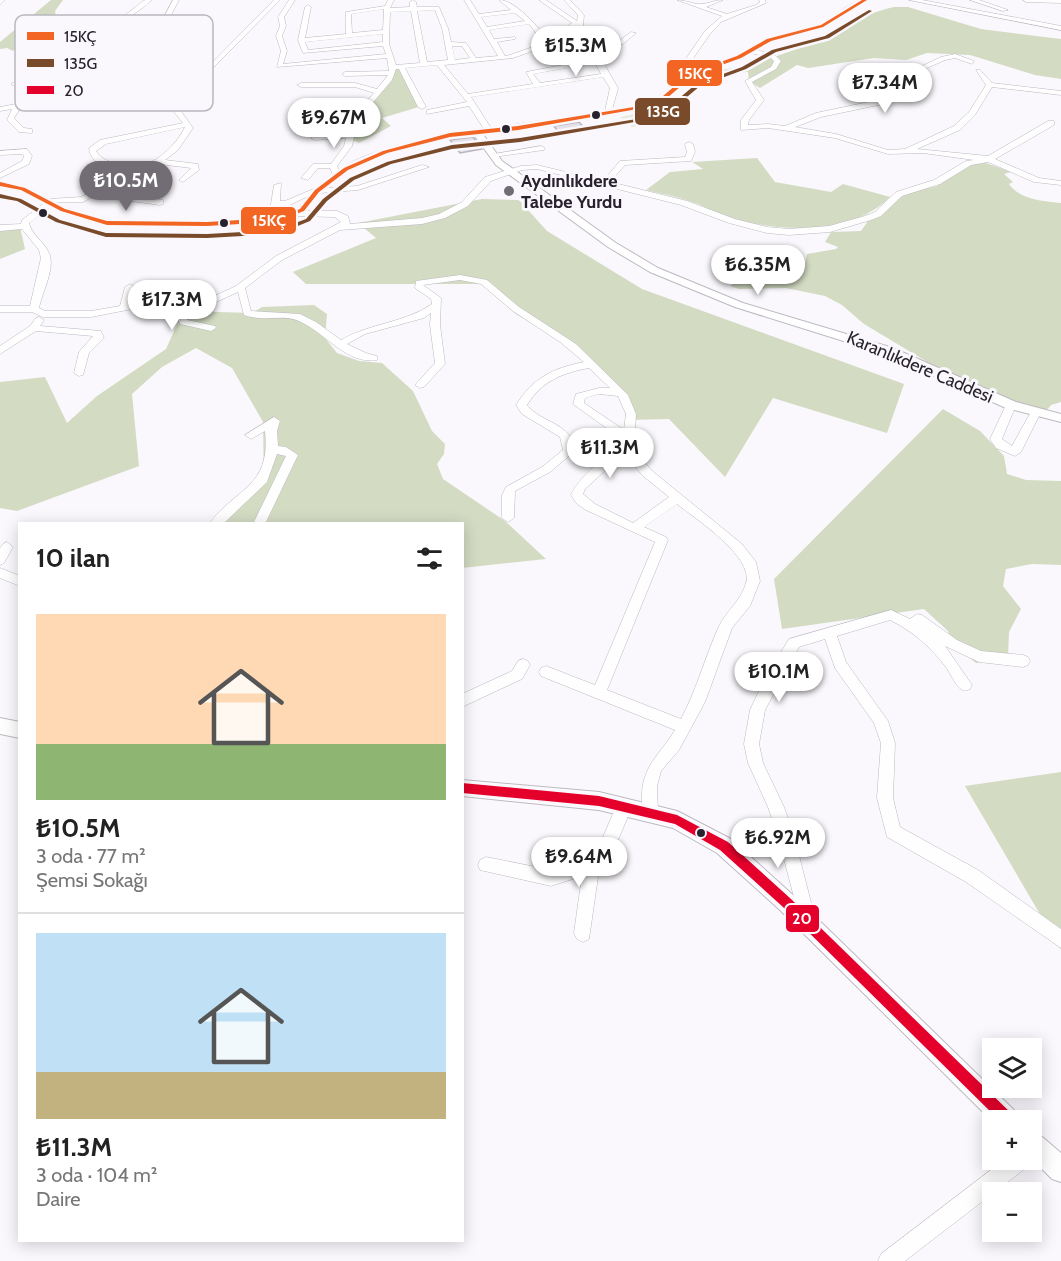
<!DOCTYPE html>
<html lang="tr">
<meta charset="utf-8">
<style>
:root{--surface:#fff;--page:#f2f2f2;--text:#222;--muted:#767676;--line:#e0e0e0;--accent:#726d75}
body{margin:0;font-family:Cabin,sans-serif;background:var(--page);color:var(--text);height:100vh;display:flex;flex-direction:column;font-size:22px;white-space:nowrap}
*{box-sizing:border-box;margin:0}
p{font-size:20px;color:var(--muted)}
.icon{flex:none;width:33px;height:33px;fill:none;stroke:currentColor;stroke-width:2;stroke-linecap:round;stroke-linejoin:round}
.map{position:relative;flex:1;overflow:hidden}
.details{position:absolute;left:18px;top:522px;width:446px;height:720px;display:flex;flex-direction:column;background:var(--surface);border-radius:0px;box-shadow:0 3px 15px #0003}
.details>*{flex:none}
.buttons{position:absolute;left:982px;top:1038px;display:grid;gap:12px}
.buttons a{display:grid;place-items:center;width:60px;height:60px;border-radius:0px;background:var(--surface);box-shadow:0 3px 15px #0003;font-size:30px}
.price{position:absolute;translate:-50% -51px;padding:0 14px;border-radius:21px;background:#fff;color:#222;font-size:20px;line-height:39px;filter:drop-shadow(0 2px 3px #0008)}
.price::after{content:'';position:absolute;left:50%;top:36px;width:18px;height:14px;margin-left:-9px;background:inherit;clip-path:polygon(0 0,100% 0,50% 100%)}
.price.on{background:var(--accent);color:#fff}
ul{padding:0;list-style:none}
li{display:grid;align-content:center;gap:12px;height:318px;padding:0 18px}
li+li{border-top:2px solid var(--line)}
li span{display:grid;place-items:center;height:186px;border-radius:0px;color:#555}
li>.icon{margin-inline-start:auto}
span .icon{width:108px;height:108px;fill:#fffc;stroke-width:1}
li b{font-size:26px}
h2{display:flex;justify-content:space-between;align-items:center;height:72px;padding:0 18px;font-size:26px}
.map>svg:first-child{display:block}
</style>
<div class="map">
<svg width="1061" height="1261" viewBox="0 0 1061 1261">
<rect width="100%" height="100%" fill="#faf8fc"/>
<path fill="#e7ecdc" d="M658,109L671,120L632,127L620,117Z"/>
<path fill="#d3dbc3" d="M51,0H63L55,11L57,22L46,33L13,51L7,48L0,49V42Z
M894,7H908L981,29L1061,39V79L1035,75L970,55L927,53L906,60L874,58L808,68L797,65L760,88L749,81L748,72L696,75C738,68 776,59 815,41C846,27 859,15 894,7Z
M401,67L422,106L382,118L391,126L359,143L348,138L352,127L390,71Z
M757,158L775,182L831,192L843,184L890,197C849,238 776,231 724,217C714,214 705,206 695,203C679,197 662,194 646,190L670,172L703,169L692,162Z
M986,163L1011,172L1004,174L1013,182L1009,184C1020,200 1043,201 1061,203V402L1051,405L1046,411L991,393L934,366L864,324L842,305L825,296L786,288L739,289L730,286L738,280L765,277L766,271L787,270L805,263L807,254L836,249L838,247L825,242L831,232L861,231L868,221L880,216L900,195L937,186L973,164Z
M482,199L519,200L547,231L642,289L904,384L887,433L773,398L725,477L669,419L626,420L623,397L566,344L516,314L481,284H306L293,272L376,238L358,223Z
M0,226L20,227L25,249L0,259Z
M314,305L327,314L325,338L337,353L359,361L382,363L413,391L432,431L445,444L444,454L437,464L443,479L505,521L546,559L462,568V524L215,523L264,485L263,422L232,368L196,348L162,367L132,394L139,466L17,511L0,508V382L45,377L67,423L97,396L166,349L183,311L252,313L262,307Z
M943,409L980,431L1004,456L1007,474L1026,480L1061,481V565L1032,564L1006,569L1003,586L1021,609L1009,632L1008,657L976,663L952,644L948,631L924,609L782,629L774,579Z
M1061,772V950L965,786Z"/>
<path fill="#e5e1ec" stroke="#b9b5bd" stroke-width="1.5" d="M579,122L585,129L559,133L554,126Z
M473,137L482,149L460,153L450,140Z"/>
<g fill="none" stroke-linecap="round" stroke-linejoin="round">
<defs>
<path id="minor" d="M0,0H5L0,5Z
M145,0H152C127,23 96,32 69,50C48,63 28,97 14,118L24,128L32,129V133L19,132L7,120L12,109L0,111V107L16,104L27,88L12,85V83L29,85C49,48 85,39 119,19C128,14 136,6 145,0Z
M173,0H179L171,15L173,28L166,49L178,61L188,81L202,73L274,0H280L206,75L190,86L178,107L193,128L178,150L165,160L198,164L199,170L183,182L179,180L191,168L159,164C142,177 121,182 102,192L163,200V204L160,205L94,196L83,202H55L66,208L107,220L207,221L274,217L299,208L308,196L290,205L278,206L273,212H267L266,210L271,204L274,185L281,183L280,201H285L318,187L333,175L330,168H318L308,180L301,178L313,164H331L344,146L346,138L315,140L311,138L315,136L347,133L350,120L374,93L355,87H301L297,85L301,83H355L377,89L388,75L345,76L342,74L345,72L389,71L387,58L277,67L281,51L276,36L280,26L278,17L289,0H295L284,17L286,26L282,36L287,51L283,64L386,54L383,46L303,53L298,40L305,7L308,5L311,7L305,38L346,34V12L385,6L388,0H394L390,8L410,7V2L413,0L416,2L417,7H439L448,28L451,42L466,43L476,58L498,56L464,0H470L479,14L511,10L499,0C516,0 538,28 549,40L572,23L539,0H546L577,21L578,15L564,0H570L584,15L583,25L593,44L619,41L631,32L636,33L623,44L595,48L618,88L612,110C642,105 656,101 680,81L676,73L705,31L722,16L677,0C685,0 695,5 703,4C710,3 715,0 723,0L706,7L727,14L756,5L760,2L759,0H765L766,3L721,22L710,34L683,73L684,77L690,73L737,56L767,39L820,25L846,7L860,0H868L824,27L771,41L756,50L775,55L781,61L776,69L752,82L764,100L749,120L748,125L768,124L785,126L816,113L878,100L905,74L941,57L955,54L974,61L972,64L955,58L945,60L909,76L883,104L821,117L795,127L836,134L888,150L905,149L954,126L969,112L986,85L976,70H980L992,83L1061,91V95L992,87L975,115L960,130L917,149L988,156L1048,121H1054V125L995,159L1039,178L1061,181V185L1034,182L988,162L971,165L940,184L902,196L881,216L871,220L830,232L789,235L767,233L729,223L681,205L537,169L522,170L491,181L468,206L445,218L422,224L340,230L282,260L245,288L251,311L300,314L316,322L341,340C370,323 405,323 432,304L431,299L415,288L416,281L460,275L487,280L519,307L576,344L628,395L636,414L634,450L651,470L742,544L756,562L760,581L750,606L732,628L705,702L679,750L661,771L657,786L658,813L656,818L650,820L644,818C642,812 642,806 642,799C641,766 660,755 675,730L541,676L539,672L541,668L546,666L595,685L655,542L586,510L577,504L571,495C577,480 607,451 623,448V440L573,404L576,394L599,388H610L589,368C562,373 542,381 527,405C542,424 572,422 575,451L550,472L515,491L514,518L508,522L502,518V495L506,487L542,467L563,450L560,437L522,414L516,405C533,378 553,368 584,362L560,342L513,311L481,284L460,280L423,285L441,298L440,325L445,364L424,387L420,388L415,385L435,363L430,325L431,313L424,318L365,334L347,344L366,353L377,356V360C346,365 325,332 299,321C282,314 262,322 244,315L238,292L212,304L190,307L186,313L187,320L215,326L216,328L211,331L180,324L176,313L181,306L168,304L148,306L91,317H43L32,312H0V306H30L41,258L39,250L22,229L0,231V225L21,224L22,220L44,203L20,191L0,186V182L26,187L49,199L81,197L94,190L82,184V180H88L100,187L144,167C127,169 91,172 89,148L100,140L183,123L170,107L183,85L172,62L160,49L167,28L165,15ZM384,9L383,30L352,33L351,14ZM435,10L442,28L448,60L427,62L417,11ZM411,11L420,63L396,65L389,44L390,12ZM515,13L525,21L487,27L481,17ZM529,24L544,43L510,55L505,56L497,42L515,39V37L494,39L489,30ZM576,26L594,59L526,72L533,84L468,94L444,65L513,58L550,45ZM383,34V42L308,50L305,42ZM452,46H462L470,58L455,60ZM751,53L771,58L774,61L771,67L745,81L756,100L741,120V130L768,128L835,138L888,154L923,153L974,160L966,161L934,180L896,192L875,212L865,216L829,226L789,229L767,227L735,219L687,201L610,182L625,165L691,161L695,152L693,144L689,142L685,144L687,152L685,157L620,161L603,181L537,165L521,166L485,177L462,202L439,214L422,218L350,224L348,216L337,211H305L320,193L358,190L429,167L422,165L357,186L326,188L349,171L388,154L450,137L518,130L650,108L668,99L694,75ZM595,63L601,74L540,83L533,74ZM437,65L467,102L427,110V114L469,106L484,129C445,133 370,147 339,170L337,166L352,146L358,120L392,80L396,69H399L418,107L422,109L426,107L405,68ZM603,77L610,88L605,111L491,128L471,97ZM185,127C179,140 166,154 153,161C137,168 105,167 96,151L106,144ZM50,207L60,212L107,226L207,227L275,223L294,216L335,217L341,222L276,256L236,286L206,300L195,302L168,298L130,304L135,287L130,284L125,287L120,306L91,311H45L39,308C42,292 57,266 48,251C42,240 32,235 29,223ZM599,394L618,396L626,414L624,430L584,403L585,398ZM625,455L643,476L669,497L633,523L595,504L583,494L585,489L621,456ZM677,504C696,519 754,557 746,583C741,601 727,610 719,626C705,657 697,689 681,719L607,690L668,540L666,537L644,527Z
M909,0H922L1061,26V30Z
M970,0H979L1008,10L1003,11Z
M1023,0H1061V3L1026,2Z
M541,146L545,148L544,150L493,157L489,155Z
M27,149L32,156L29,164L0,178V173L22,161L24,156L22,154L0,155V151Z
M39,317L44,320L40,326L101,331L104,338L89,353L83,375L79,376L74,373L79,352L93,336L36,331L0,354V346L30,326L36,318Z
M1011,402L1016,405L1002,439L1012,446L1032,410H1040L1041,412L1021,452L1015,456L996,448L990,439L1006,405Z
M274,417L280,421L277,431L278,446L286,447L298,455L265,524H253L286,456L277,454L267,482L223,524H209C236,487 271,488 265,431L251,439L245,435Z
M7,542L13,547L4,563L0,565V548L3,544Z
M0,568L20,576V586L0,578Z
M891,610L910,619L917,614L922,615L957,640L981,651L1023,655L1028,657L1030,661L1028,665L1023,667L979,662L945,646L972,685L970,689C966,690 965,692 961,689C955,685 950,672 945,666C930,646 912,631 890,620L837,636L846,662L888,721L895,743L893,798L900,827L978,870L1061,929V948L966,882L887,837L877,798L881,743L874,723L835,668L825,639L799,647L765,710L759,744L763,763L784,807L794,836L816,922L814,928L808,930L802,928L778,836L768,807L748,763L744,744L750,710L763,682L789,639Z
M523,659L528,661L530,665L522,679L462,707V694L512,671L518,661Z
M624,800L630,802L632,807L615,847L600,863L589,939L583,942L577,939L574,933L582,876L551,886L480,870L478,865L480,860L486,857L551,870L569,865L586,855L603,837L618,802Z
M1004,1160H1030L1027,1167L905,1261H878L881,1254Z"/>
<path id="major" d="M474,130H480L502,161L616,243L658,268L743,303L893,348L1016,402L1061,414V422L1006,408L885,354L735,307L650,272L608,247L496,165L472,132Z
M0,718L20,722V738L0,734Z
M462,780L599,792L677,811L731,839L794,896L1016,1112L1020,1120L993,1122L780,910L717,853L673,828L599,810L462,796Z
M1032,1131L1040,1135L1061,1153V1182L1052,1179L1032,1159Z"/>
</defs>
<use href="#minor" stroke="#bcb9c0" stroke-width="1"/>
<use href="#major" stroke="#bcb9c0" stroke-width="2"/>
<use href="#minor" fill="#fefeff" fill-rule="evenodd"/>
<use href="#major" fill="#fefeff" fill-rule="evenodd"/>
<defs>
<path id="bus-1" d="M862,0H867L823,27L771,41L741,58L694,75L667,98L649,107L518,130L450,137L387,153L348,170L319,192L304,211L275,222L207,226L107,225L61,211L21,190L0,186V182L25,188L65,209L107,221L207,222L274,218L300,209L315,190L344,168L383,151L450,133L518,126L646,105L663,96L690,73L737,56L767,39L821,25Z"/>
<path id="bus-2" d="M869,10L872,11L829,38L776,52L746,69L700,86L674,108L652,119L520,142L452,149L391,164L354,180L327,201L310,221L278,234L207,238L106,237L56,222L17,201L0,198V194L21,199L60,220L106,233L207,234L277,230L306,219L323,199L350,178L387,162L452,145L520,138L649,117L670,106L696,84L742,67L772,50L825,36Z"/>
<path id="bus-3" d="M462,783L599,796L677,815L728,842L791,899L1013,1115L1014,1120H999L783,907L720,850L675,824L599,806L462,793Z"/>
</defs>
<use href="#bus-1" stroke="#faf7fd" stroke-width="5"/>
<use href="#bus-2" stroke="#faf7fd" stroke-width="5"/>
<use href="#bus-3" stroke="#faf7fd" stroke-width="5"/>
<use href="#bus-1" fill="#f26522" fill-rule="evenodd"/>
<use href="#bus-2" fill="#7a4b2a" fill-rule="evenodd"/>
<use href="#bus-3" fill="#e4002b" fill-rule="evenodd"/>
</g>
<g fill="#28222d" stroke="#faf7fd" stroke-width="2">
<circle cx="596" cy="115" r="5"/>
<circle cx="506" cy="129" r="5"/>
<circle cx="43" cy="213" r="5"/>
<circle cx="224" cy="223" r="5"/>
<circle cx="701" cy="833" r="5"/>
</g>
<circle fill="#726d75" stroke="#faf7fd" stroke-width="2" cx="509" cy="191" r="6"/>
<g text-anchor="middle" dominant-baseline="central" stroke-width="6" stroke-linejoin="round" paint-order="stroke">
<g font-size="18" font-weight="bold" fill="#28222d" stroke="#faf7fd" text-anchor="start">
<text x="521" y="181">Aydınlıkdere<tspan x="521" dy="21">Talebe Yurdu</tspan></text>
</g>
<g font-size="18" fill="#28222d" stroke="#faf7fd">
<text transform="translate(920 367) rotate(23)">Karanlıkdere Caddesi</text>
</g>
</g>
<rect x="15" y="15" width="198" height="96" rx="9" fill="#faf7fd" stroke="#bbb7bf" stroke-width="1.5"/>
<rect x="27" y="32" width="27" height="8" fill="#f26522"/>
<rect x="27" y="59" width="27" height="8" fill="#7a4b2a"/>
<rect x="27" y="86" width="27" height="8" fill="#e4002b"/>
<g font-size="16" fill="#28222d">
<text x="64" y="42">15KÇ</text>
<text x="64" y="69">135G</text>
<text x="64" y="96">20</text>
</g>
<g stroke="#faf7fd" stroke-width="2">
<rect x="666" y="59" width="57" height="28" rx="6" fill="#f26522"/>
<rect x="634" y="97" width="57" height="29" rx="6" fill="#7a4b2a"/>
<rect x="240" y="206" width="57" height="29" rx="6" fill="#f26522"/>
<rect x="785" y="904" width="35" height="29" rx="6" fill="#e4002b"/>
</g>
<g font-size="16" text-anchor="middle" font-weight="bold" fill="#fff">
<text x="695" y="79">15KÇ</text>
<text x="663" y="117">135G</text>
<text x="269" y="226">15KÇ</text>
<text x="802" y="924">20</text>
</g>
</svg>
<div class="buttons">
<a><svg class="icon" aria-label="layers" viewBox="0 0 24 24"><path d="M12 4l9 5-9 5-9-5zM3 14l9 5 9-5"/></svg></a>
<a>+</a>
<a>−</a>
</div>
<b class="price" style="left:576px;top:77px">₺15.3M</b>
<b class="price" style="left:885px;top:114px">₺7.34M</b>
<b class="price" style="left:334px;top:149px">₺9.67M</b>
<b class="price on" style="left:126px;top:212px">₺10.5M</b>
<b class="price" style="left:758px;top:296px">₺6.35M</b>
<b class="price" style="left:172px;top:331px">₺17.3M</b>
<b class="price" style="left:610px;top:479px">₺11.3M</b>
<b class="price" style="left:779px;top:703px">₺10.1M</b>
<b class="price" style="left:778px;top:869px">₺6.92M</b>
<b class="price" style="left:579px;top:888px">₺9.64M</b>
<section class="details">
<h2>10 ilan<svg class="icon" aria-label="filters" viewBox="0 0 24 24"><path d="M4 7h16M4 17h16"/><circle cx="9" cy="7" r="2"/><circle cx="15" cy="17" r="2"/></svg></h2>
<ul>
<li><span style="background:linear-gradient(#ffd9b3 70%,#8fb573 0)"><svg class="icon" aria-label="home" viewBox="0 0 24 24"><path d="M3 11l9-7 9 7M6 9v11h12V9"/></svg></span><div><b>₺10.5M</b><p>3 oda · 77 m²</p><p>Şemsi Sokağı</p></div></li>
<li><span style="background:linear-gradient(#bfe0f5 75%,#c2b280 0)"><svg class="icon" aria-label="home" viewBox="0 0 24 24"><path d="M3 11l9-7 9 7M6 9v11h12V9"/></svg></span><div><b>₺11.3M</b><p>3 oda · 104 m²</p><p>Daire</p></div></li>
</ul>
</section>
</div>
